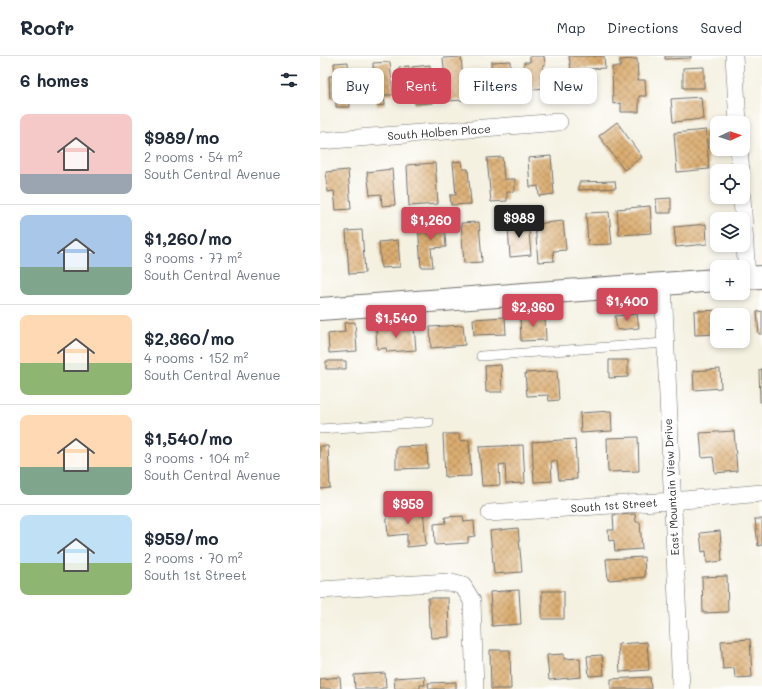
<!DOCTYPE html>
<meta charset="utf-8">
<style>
:root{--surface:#fff;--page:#f2f2f3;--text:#1f2937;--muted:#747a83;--line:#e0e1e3;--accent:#d1495b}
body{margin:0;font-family:Mali,sans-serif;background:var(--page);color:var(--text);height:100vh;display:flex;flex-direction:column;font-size:15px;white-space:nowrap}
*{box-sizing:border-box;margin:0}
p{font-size:13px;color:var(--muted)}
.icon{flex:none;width:22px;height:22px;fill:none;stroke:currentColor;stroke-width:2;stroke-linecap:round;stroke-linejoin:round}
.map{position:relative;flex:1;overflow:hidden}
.sheet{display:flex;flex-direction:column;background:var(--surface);width:320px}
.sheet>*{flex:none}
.banner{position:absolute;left:12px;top:12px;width:370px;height:36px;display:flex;gap:8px}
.needle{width:26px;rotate:87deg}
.fabs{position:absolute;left:390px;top:60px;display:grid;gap:8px}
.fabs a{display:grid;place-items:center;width:40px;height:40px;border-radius:8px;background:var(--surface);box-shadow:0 2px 6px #0003;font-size:20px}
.price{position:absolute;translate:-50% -34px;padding:0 9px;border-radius:4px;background:var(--accent);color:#fff;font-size:13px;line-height:26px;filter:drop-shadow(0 1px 2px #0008)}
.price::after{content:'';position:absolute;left:50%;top:24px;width:12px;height:9px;margin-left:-6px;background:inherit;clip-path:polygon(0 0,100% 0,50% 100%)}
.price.selected{background:#222;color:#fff}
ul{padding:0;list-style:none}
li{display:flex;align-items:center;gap:12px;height:100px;padding:0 20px}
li+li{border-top:1px solid var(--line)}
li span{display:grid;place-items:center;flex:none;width:112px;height:80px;border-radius:8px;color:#555}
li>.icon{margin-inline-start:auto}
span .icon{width:48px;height:48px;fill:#fffc;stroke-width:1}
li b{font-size:17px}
h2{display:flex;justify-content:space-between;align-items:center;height:48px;padding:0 20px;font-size:17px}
.tag{padding:0 14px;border-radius:8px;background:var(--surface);box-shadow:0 2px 6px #0003;font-size:14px;line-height:36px}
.tag.selected{background:var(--accent);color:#fff}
header{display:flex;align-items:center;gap:24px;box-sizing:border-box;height:56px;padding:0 20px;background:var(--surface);border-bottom:1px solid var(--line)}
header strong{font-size:19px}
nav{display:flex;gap:22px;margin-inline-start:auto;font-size:14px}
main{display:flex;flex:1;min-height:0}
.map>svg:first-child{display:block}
</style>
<header>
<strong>Roofr</strong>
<nav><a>Map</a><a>Directions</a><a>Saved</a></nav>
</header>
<main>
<section class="sheet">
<h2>6 homes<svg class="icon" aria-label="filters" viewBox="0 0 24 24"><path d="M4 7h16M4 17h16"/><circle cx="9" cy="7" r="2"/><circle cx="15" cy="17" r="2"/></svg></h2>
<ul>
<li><span style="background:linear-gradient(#f6c9c9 75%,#9aa5b1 0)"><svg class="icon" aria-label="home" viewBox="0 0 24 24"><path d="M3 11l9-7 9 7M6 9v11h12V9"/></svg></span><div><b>$989/mo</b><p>2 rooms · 54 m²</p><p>South Central Avenue</p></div></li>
<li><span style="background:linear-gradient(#a9c7e8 65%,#7fa58c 0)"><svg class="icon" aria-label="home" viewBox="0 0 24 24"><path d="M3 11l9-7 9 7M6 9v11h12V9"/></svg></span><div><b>$1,260/mo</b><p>3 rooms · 77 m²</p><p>South Central Avenue</p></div></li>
<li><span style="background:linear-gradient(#ffd9b3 60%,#8fb573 0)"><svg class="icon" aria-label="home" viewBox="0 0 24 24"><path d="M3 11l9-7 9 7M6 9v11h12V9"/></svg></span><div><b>$2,360/mo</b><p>4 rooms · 152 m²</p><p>South Central Avenue</p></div></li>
<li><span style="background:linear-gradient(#ffd9b3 65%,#7fa58c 0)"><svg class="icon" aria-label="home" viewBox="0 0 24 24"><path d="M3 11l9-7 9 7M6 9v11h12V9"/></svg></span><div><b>$1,540/mo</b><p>3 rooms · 104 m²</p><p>South Central Avenue</p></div></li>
<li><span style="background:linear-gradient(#bfe0f5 60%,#8fb573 0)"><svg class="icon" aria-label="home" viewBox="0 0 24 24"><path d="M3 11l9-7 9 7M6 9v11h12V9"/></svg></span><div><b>$959/mo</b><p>2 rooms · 70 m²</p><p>South 1st Street</p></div></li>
</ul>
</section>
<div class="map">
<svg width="442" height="633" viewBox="0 0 442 633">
<defs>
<pattern id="building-cross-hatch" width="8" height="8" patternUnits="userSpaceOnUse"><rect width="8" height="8" fill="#dbad71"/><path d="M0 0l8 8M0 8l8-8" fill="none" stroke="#b28d5d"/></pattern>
</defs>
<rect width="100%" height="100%" fill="#fff"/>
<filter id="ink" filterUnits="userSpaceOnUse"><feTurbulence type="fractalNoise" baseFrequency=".025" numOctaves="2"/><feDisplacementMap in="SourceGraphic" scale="8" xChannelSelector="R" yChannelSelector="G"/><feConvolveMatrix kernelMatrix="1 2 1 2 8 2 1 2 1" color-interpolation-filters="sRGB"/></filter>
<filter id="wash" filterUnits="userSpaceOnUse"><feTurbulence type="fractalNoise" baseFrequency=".012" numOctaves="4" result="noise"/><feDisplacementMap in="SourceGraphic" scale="16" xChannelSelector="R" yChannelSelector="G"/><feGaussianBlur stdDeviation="0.9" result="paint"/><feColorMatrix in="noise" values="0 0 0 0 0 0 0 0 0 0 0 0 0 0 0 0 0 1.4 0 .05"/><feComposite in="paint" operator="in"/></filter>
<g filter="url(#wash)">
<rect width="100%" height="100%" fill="#f4f1e1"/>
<g id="blocks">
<path fill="url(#building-cross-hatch)" d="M210,0H224L225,9H223L225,32L206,34L204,6H210Z
M249,0H284L285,12L251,14Z
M345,0H371V2L345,3Z
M141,1L145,44L127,45L123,2Z
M317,3L318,24H325L326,40H319V56H301V47L293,48L292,11H300V4Z
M190,5L191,40L173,41L171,6Z
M28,6L30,51H16V42L10,43L9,20H15L14,7Z
M70,6L73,39H64L65,49L57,50L56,35L50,36V26L54,25L53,7Z
M110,9L113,47L95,48L92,11Z
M89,10L90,28L80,29L79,11Z
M384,11V32H363V12Z
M381,41L383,63L353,66L351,43Z
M297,66L322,101L304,114L279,80Z
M386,74L389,113L357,116L354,77Z
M231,100L234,138L219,140L218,130L210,131L208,102Z
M182,101L184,123H195V135L187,136V145L171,146L167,102Z
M142,105L143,113H148L151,148L131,149L130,139H136L133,106Z
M115,107L118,148L89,150L87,109Z
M72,113L75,149L62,150L61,138L50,139L47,116Z
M28,114L31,153L16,154L14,135L8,136L6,116Z
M295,125L296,132L259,134V126Z
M351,142V157H337L336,143Z
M330,150L332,177L299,179L297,153Z
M289,156L292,188L268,189L266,157Z
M193,159H202L203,176L209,175L211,199L190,201L188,171H194Z
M243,165L246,194L233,195L234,205L218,206L215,168Z
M124,166L126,191L111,192L113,211H101L98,168Z
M159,166L162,206L144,207L141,167Z
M386,168L387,188L356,191L354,171Z
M42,174L45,217L29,218L26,175Z
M78,184L80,211L61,212L59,186Z
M408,254V259H397V278L375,279L374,255Z
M442,255V278H439L437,256Z
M317,258L319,272L297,274L295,260Z
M200,260H225L226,284L201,285Z
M185,261L186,278L154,279L153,263Z
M35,266L37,295L9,297L8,278L25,276L24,267Z
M143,269L145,289L111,292L110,271Z
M94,270L96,294L67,296L66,292L57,293L56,273Z
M289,304H308V321L289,322Z
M6,305H26V313H6Z
M181,309L182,336H166L165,310Z
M400,313L401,332L374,334L373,315Z
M442,313V346H440L439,314Z
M237,315L239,344L229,345L228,339L207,340L205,317Z
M291,355L292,375L261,377L260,357Z
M414,375L417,415L395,417L393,401L382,402L380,377Z
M123,378H139L140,385L149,384L151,420L125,421Z
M318,381L319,415L288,416L287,382Z
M255,383L257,423L239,424L237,405H231L232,425L214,426L212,386Z
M203,389L205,427L186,428L185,408L179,409L180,429L162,430L159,391Z
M0,390H8L10,432L0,433Z
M107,390L108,412L76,413V391Z
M103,451L106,489L87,491V478L68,480L66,454Z
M315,458L316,466H320L322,493L295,495L294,484L289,485L288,474H294L293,459Z
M143,460L144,466L154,465L155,480L148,481V487L115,489L114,468L126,467L125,461Z
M435,463H442V489L438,490Z
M198,472L202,516L174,518L170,475Z
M400,475L402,505L387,507L386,495L382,496L380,477Z
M324,501L325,521L288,524L286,503Z
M407,520L408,556L383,557L382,521Z
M199,534L201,568L172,570L170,536Z
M222,535H244V563H222Z
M108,542H128L129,581L111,582L110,571H109Z
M430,583L432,621L415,622L414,612L403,613L401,585Z
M327,586L329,614L300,616L298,588Z
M170,594H190L191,633H171Z
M244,598V603L260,602L261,621L229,624L227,599Z
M282,599L284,619L269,620L267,600Z
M65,617L66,632H62V633H35L34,619Z
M104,620L105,629H100V633H75L74,622Z
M20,621L21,633H0V623Z
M330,621L331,633H291V623Z
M136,626V633H109L108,627Z"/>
</g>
</g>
<g filter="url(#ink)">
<use href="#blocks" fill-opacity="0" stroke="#71706b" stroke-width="1"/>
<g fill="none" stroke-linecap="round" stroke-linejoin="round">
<defs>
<path id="lane" d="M161,300L345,287
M0,373L109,366"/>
<path id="street" d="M414,0L418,67
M0,85L239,66
M419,93L421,115
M422,141L427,222
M343,228L361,633
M170,457L352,445L442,437
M0,534L128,526L143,530L152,545L155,633"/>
<path id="secondary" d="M423,222L442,221
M0,253L397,224"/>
</defs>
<use href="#lane" stroke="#71706b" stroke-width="10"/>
<use href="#street" stroke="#71706b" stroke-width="18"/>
<use href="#secondary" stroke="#71706b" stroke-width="24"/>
<use href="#lane" stroke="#fff" stroke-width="9"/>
<use href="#street" stroke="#fff" stroke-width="17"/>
<use href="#secondary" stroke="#fff" stroke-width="22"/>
</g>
</g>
<g text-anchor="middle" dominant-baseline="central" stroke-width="3" stroke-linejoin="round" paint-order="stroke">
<g font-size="11" fill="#2b2b2b" stroke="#fff">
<text transform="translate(119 76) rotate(-4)">South Holben Place</text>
<text transform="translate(351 431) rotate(-93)">East Mountain View Drive</text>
<text transform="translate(294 449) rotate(-4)">South 1st Street</text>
</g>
</g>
</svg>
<div class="fabs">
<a><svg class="needle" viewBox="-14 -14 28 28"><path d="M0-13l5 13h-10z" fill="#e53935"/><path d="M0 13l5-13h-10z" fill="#747a83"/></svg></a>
<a><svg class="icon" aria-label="locate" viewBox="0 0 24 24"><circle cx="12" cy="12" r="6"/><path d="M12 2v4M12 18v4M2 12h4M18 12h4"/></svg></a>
<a><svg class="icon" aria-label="layers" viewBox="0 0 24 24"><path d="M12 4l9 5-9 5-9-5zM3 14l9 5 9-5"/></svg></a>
<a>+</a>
<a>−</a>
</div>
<b class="price selected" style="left:199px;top:183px">$989</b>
<b class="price" style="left:111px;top:185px">$1,260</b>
<b class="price" style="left:307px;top:266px">$1,400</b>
<b class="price" style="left:213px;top:272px">$2,360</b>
<b class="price" style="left:76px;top:283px">$1,540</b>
<b class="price" style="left:88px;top:469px">$959</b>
<div class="banner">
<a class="tag">Buy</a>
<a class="tag selected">Rent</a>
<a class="tag">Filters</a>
<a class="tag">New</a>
</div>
</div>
</main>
